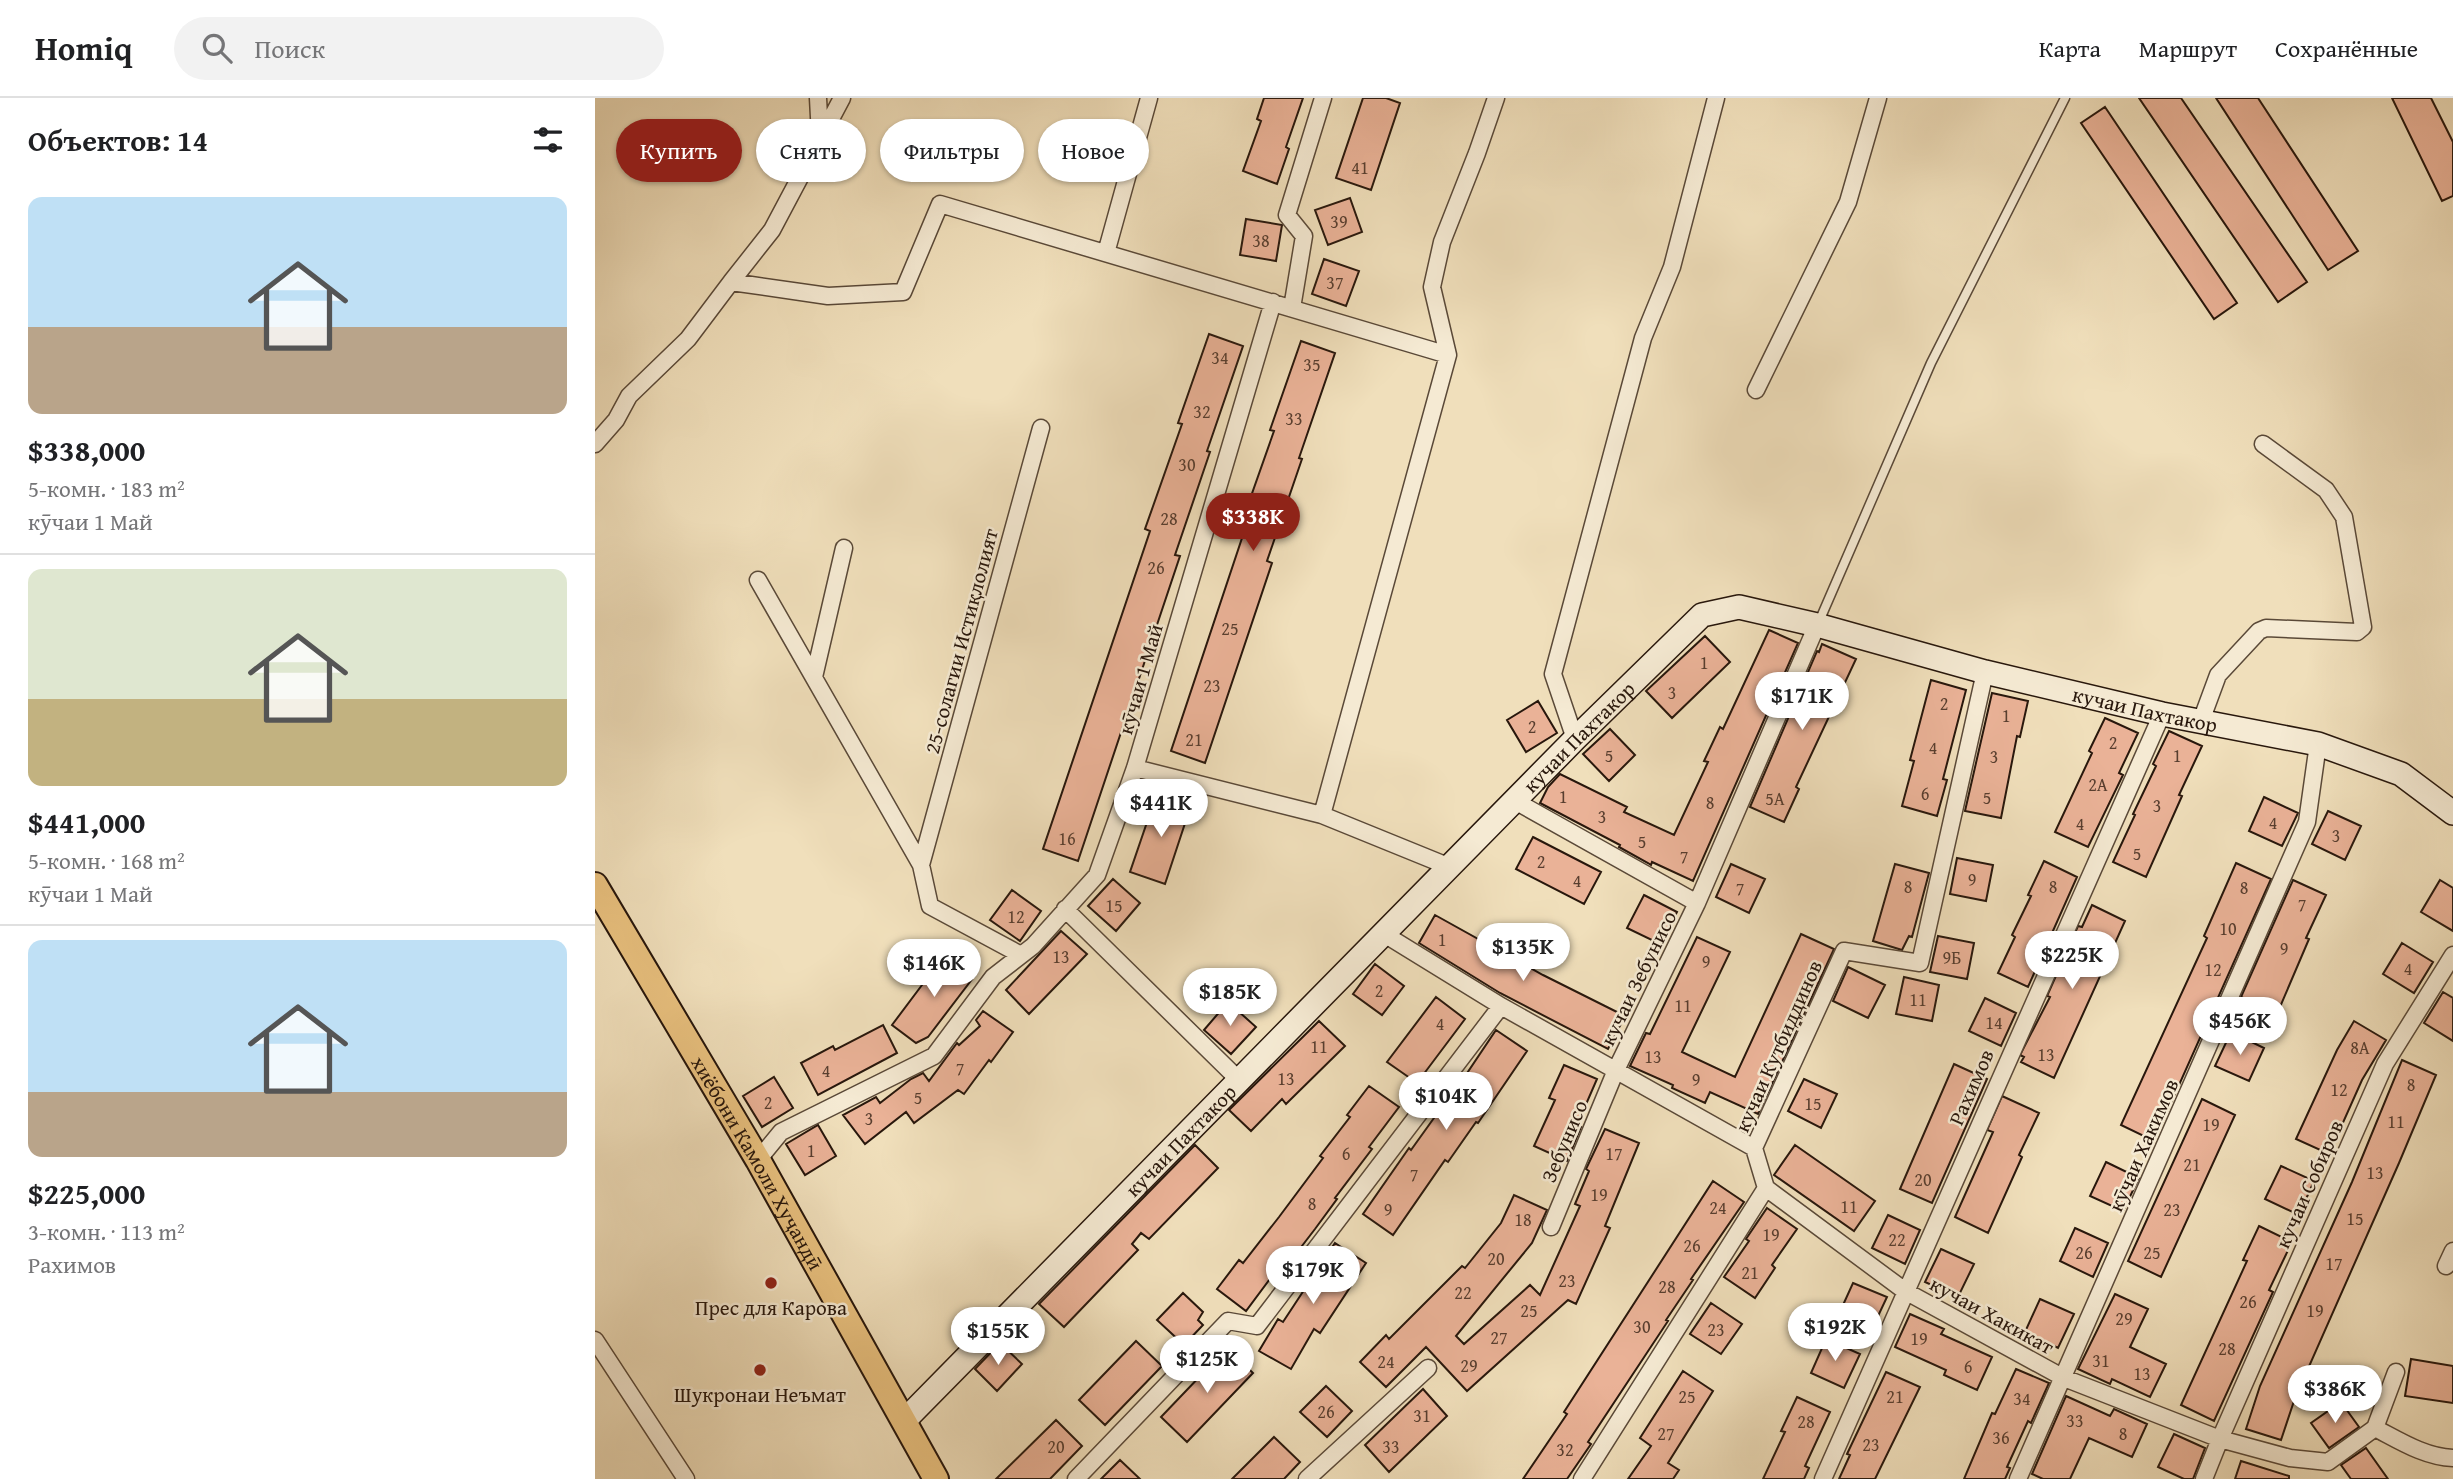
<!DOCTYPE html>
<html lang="ru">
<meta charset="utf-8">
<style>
:root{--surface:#fff;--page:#f2f2f2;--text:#202124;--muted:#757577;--line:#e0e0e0;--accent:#8f2418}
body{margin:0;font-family:"Gentium Book Plus",serif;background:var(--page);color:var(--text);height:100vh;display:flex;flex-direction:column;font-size:26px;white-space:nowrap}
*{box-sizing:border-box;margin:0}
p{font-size:23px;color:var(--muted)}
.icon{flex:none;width:38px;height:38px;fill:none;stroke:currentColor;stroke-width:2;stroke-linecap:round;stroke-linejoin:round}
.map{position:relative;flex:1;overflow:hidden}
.drawer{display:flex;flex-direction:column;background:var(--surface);width:595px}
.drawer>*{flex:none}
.hud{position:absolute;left:21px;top:21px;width:665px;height:63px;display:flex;gap:14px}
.price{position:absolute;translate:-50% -60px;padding:0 16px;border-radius:24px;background:#fff;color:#222;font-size:23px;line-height:46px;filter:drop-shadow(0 2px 4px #0008)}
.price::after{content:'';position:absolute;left:50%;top:42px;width:21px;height:16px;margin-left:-10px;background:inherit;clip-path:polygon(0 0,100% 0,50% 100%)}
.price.current{background:var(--accent);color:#fff}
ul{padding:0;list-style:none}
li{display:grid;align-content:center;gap:14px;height:371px;padding:0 28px}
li+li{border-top:2px solid var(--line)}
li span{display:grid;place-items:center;height:217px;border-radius:14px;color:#555}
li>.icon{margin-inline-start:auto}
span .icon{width:126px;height:126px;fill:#fffc;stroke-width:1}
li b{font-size:30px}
h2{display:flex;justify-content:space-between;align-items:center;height:84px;padding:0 28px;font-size:30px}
.chip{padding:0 24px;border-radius:32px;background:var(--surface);box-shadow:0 2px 5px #0004;font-size:24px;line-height:63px}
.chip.current{background:var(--accent);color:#fff}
header{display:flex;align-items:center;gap:42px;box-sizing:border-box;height:98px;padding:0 35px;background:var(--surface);border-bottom:2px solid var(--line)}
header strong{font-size:33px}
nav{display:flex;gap:38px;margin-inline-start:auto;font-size:24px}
.search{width:490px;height:63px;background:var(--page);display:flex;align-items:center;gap:18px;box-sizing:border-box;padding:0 24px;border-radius:38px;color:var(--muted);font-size:26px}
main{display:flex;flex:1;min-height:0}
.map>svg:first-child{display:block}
</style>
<header>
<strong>Homiq</strong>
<div class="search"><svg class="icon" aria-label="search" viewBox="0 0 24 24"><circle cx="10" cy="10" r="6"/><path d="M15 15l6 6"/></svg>Поиск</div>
<nav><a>Карта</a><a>Маршрут</a><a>Сохранённые</a></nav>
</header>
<main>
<section class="drawer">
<h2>Объектов: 14<svg class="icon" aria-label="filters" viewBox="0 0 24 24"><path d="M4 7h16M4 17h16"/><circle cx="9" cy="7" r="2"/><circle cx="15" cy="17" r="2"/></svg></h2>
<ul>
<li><span style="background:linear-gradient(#bfe0f5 60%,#b9a48a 0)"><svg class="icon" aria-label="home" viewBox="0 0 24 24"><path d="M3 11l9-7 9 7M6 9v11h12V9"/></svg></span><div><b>$338,000</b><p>5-комн. · 183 m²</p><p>кӯчаи 1 Май</p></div></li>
<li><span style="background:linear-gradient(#dfe7d0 60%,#c2b280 0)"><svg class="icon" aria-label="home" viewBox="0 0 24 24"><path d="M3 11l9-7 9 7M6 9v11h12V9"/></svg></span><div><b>$441,000</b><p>5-комн. · 168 m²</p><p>кӯчаи 1 Май</p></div></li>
<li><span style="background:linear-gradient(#bfe0f5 70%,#b9a48a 0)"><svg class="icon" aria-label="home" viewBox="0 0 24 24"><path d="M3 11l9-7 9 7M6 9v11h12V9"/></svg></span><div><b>$225,000</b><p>3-комн. · 113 m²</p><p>Рахимов</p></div></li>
</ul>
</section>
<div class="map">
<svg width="1858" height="1381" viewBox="0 0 1858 1381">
<rect width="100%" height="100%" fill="#f0dfbb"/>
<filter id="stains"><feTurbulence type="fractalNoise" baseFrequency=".00286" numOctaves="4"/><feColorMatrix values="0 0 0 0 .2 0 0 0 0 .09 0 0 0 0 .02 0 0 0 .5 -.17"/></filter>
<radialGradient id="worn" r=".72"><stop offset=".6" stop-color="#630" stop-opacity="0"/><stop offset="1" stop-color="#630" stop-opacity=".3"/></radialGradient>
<path fill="#eab297" stroke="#28170c" stroke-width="2" d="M669,0H708L691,49L694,51L682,86L648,73L666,23L662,21Z
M768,0H791L805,5L776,92L741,80Z
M1544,0H1586L1712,184L1683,204Z
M1621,0H1663L1763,153L1733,172Z
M1797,0H1836L1858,44V98L1847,103Z
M1510,9L1642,205L1619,221L1486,25Z
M755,100L767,134L733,147L720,112Z
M651,121L687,127L681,163L645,157Z
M729,161L764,173L751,208L717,196Z
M614,236L648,248L612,353L615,354L580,457L585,458L483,763L448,751L555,433L550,431L587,326L583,325Z
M706,243L740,255L704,360L707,361L672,463L677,465L610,665L576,653L647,440L642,438L679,333L675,332Z
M1174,532L1203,545L1098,783L1057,764L1056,767L1053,765L1024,749L1025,747L945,705L953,689L965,676L1032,709L1029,714L1079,737L1113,664L1109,663L1125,629L1128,631Z
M1110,538L1135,564L1077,620L1051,593Z
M1227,546L1261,561L1201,689L1204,691L1189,724L1155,709L1222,553L1224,554Z
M1336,582L1371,592L1348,681L1352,682L1342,718L1307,708L1319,663L1315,662Z
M1397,595L1433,603L1425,639L1422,638L1406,720L1370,713Z
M943,603L962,635L931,654L912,622Z
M1510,620L1543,635L1524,675L1528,677L1493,749L1460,734L1497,655L1494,653Z
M1015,631L1040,657L1014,683L988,656Z
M1574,633L1607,648L1584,697L1587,698L1551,779L1518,764L1540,717L1538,716L1561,668L1558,666Z
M562,695L596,707L570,786L535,774Z
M1669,699L1703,715L1687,748L1654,733Z
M1733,713L1766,728L1750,762L1717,746Z
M938,739L1006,774L989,806L921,771Z
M1362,760L1398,767L1391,803L1355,796Z
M1449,763L1482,779L1433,889L1403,875L1420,839L1417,837L1436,798L1433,797Z
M1641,765L1676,781L1559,1043L1526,1027L1612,840L1609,838Z
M1136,766L1170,781L1154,815L1121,799Z
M1300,766L1334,775L1317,839L1314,838L1307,852L1278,843Z
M518,781L545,805L521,833L493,808Z
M1698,782L1731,797L1711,840L1714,841L1682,916L1646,899Z
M1845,782L1858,790V833L1826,814Z
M417,792L446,813L425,843L395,822Z
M1049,797L1082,814L1065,846L1032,830Z
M1497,807L1530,823L1459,980L1426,964L1429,959L1425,957L1455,899L1452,898L1483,828L1487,829Z
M840,817L948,877L1030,918L1013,951L905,895L824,845Z
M466,833L492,856L434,916L411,892Z
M1206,836L1239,851L1163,1016L1115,994L1110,1005L1077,990L1078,987L1035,968L1051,935L1055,936L1102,839L1135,854L1087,954L1140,979Z
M1343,838L1379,845L1372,881L1335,874Z
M1807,845L1838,864L1819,895L1788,876Z
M351,855L381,876L333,939L321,945L297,927Z
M780,866L809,888L787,917L758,896Z
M1253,869L1290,887L1273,920L1238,903Z
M1309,879L1344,887L1337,923L1301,916Z
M1848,894L1858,900V943L1829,925Z
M841,899L870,921L822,985L792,964Z
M1390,900L1421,915L1406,948L1374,933Z
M633,904L661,929L636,956L609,932Z
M388,913L418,934L396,964L394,962L369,996L363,992L319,1025L311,1014L270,1046L248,1017L281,999L285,1005L316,981L328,975L334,983L362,945L364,947L385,928L381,922Z
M724,923L750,948L691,1006L687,1001L656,1033L634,1012Z
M1759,923L1791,942L1767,982L1734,1056L1701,1041L1742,952Z
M288,927L302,955L223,997L206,965L238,948L240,952Z
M901,932L932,953L883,1025L881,1024L853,1064L850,1062L798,1137L768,1116L814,1050L816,1052L844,1013L846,1014Z
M1636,934L1669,950L1654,983L1620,968Z
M1807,962L1841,977L1804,1065L1700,1300L1686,1342L1651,1331L1665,1288L1757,1084Z
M1359,966L1392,981L1337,1105L1305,1091Z
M969,967L1002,981L982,1027L986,1029L972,1063L939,1048L960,1002L954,1000Z
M179,979L198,1010L167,1029L148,998Z
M1209,981L1242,996L1226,1030L1193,1013Z
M774,988L804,1009L774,1049L777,1051L740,1100L742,1101L720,1131L690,1170L686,1166L651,1213L622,1191L644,1162L648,1165L684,1119L728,1060L725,1058L755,1019L752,1017Z
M1407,998L1444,1015L1424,1057L1427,1059L1393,1135L1360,1119L1398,1034L1392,1032Z
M1607,1001L1640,1017L1566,1179L1533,1163Z
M223,1027L241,1058L210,1077L191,1046Z
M1010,1031L1044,1045L1010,1128L1015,1130L981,1206L973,1202L872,1293L831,1249L791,1289L765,1264L791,1237L794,1241L867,1168L870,1170L906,1125L919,1097L952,1112L937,1145L861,1238L869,1246L935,1187L945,1197L985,1108L980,1106L994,1073L991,1071Z
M600,1047L623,1070L554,1141L546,1135L537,1146L543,1152L469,1229L444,1206Z
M1200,1047L1280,1103L1259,1133L1179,1077Z
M1511,1064L1544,1080L1528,1113L1495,1098Z
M1686,1068L1719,1083L1704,1117L1670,1101Z
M1118,1083L1149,1104L1096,1181L1098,1182L1071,1222L1073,1223L993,1344L996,1346L972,1381H928L972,1316L969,1314Z
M1172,1110L1202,1131L1177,1167L1180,1170L1160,1200L1129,1179L1154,1143L1151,1141Z
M1293,1117L1325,1132L1310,1166L1277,1150Z
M1664,1128L1697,1144L1674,1192L1678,1194L1619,1323L1586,1307L1652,1163L1648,1162Z
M1480,1130L1513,1145L1498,1179L1465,1163Z
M740,1145L771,1165L725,1235L719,1231L696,1271L664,1253L683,1221L688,1224Z
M1346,1151L1379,1166L1363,1199L1330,1184Z
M1258,1185L1292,1199L1276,1233L1243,1218Z
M588,1195L608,1214L603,1222L608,1227L589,1247L562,1222Z
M1520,1196L1553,1211L1535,1249L1571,1266L1555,1299L1517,1281L1515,1286L1483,1271Z
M1445,1201L1479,1216L1463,1250L1430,1234Z
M1116,1205L1147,1226L1126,1256L1095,1236Z
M1315,1216L1349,1231L1346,1236L1397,1259L1382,1292L1349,1277L1351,1272L1300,1249Z
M1231,1241L1265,1256L1249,1290L1216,1275Z
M541,1243L567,1268L510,1327L484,1302Z
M405,1245L427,1266L402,1293L380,1271Z
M632,1250L658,1275L592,1344L566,1319Z
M1816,1261L1858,1268V1305L1810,1298Z
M1421,1271L1454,1285L1436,1325L1433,1323L1412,1369L1415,1370L1410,1381H1369L1397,1315L1400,1316Z
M1088,1273L1118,1293L1073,1365L1084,1372L1078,1381H1033L1056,1348L1045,1340Z
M1291,1274L1325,1289L1280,1381H1244L1255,1357L1252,1356Z
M731,1288L757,1313L732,1339L705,1314Z
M828,1291L852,1318L794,1374L770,1347Z
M1471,1298L1515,1318L1519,1311L1552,1326L1537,1359L1494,1340L1475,1381H1448L1437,1376Z
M1202,1299L1235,1314L1210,1368L1214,1370L1209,1381H1168L1190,1334L1186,1333Z
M1746,1304L1764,1329L1734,1350L1716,1325Z
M461,1322L487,1348L455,1381H401Z
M1579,1336L1610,1350L1598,1381H1589L1563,1369Z
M679,1339L705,1364L689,1381H637Z
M1771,1350L1793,1381H1756L1746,1367Z
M525,1362L545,1381H506Z
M1646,1363L1694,1378V1381H1640Z"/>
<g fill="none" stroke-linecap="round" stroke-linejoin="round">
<defs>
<path id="lane" d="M1223,526L1336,265L1470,0"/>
<path id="street" d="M223,0L225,38
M511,155L554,0
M136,184L177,132L247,0
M697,210L709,138L692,117L728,0
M1161,292L1253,104L1283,0
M0,346L21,322L34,298L93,241L136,184L233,198L308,194L345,106L853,257
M163,482L326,767L335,808L426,857
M219,579L249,450
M1606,623L1623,577L1664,533L1671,530L1762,534L1768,529L1749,419L1731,392L1668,346
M980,641L958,576L1048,240L1077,169L1121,0
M540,670L727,717L855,769
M920,703L1102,805
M727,717L853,257L837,189L847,144L882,55L901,0
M326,767L446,330
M470,811L645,983
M789,836L906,908L1159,1050
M163,1062L186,1034L339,958L398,879L438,848L502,777L540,670L678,204
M1171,1090L1310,1193L1469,1280L1625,1341L1695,1360L1733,1364L1780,1330L1801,1274
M956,1129L1021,972L1102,805L1222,527
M1851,1168L1858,1153
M0,1242L91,1381
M1780,1330C1805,1343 1830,1359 1858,1360
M481,1381L633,1223L662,1228L906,908
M712,1381L833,1270
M987,1381L1171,1090L1159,1050L1249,853L1325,865L1390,574
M1228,1381C1339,1125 1452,870 1567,616
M1423,1381L1712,724L1723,646
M1609,1381L1625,1341L1790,966L1858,857"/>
<g id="secondary">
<path id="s1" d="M309,1323L980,641L1107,517L1144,509L1222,527L1390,574L1567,616L1723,646L1806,676L1858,715"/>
</g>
<g id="primary">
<path id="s2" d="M0,787L163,1062L341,1381"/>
</g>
</defs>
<use href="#lane" stroke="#5a4938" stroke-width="11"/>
<use href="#street" stroke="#5a4938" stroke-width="19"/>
<use href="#secondary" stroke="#28170c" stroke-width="26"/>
<use href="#primary" stroke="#28170c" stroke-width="28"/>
<use href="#lane" stroke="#f5ead3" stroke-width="8"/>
<use href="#street" stroke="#f5ead3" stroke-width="16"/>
<use href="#secondary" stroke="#f5ead3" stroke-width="23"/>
<use href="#primary" stroke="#e8c07e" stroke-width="24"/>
</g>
<g fill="#8f2418" stroke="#f5ead3" stroke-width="2.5">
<circle cx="176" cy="1185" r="7"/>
<circle cx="165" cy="1272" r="7"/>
</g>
<g text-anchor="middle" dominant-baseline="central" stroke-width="5" stroke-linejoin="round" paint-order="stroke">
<g font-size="18" fill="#583e2f">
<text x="765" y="69">41</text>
<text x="744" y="123">39</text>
<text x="666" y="142">38</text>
<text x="740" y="184">37</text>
<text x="625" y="259">34</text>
<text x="717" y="266">35</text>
<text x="607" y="313">32</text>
<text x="699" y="320">33</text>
<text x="592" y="366">30</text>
<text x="574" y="420">28</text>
<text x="561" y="469">26</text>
<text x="635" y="530">25</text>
<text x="1109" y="564">1</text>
<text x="617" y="587">23</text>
<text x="1077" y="594">3</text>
<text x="1349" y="605">2</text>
<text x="1411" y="617">1</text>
<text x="937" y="628">2</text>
<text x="599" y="641">21</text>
<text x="1518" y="644">2</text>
<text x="1338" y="649">4</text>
<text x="1014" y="657">5</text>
<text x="1582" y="657">1</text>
<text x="1399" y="658">3</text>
<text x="1503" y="686">2А</text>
<text x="1330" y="695">6</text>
<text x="968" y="698">1</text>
<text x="1392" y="699">5</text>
<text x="1180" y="700">5А</text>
<text x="1115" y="704">8</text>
<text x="1562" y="707">3</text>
<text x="1007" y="718">3</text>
<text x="1678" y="724">4</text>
<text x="1485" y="725">4</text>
<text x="1741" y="737">3</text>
<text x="472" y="740">16</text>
<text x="1047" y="743">5</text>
<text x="1542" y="755">5</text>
<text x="1089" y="758">7</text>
<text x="946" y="763">2</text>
<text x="1377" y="781">9</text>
<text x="982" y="782">4</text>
<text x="1313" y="788">8</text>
<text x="1458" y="788">8</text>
<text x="1649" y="789">8</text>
<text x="1145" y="790">7</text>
<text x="1707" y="806">7</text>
<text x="519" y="807">15</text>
<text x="421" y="818">12</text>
<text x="1633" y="830">10</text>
<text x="847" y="841">1</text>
<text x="1689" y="850">9</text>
<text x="466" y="858">13</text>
<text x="1357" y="859">9Б</text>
<text x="1111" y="863">9</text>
<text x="1813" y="870">4</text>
<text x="1618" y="871">12</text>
<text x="784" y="892">2</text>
<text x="1323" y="901">11</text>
<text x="1088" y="907">11</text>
<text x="1399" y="924">14</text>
<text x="845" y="925">4</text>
<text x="724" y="948">11</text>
<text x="1765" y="949">8А</text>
<text x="1451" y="956">13</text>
<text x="1058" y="958">13</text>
<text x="365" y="970">7</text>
<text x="231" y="972">4</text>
<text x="691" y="980">13</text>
<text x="1101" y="981">9</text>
<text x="1816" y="986">8</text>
<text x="1744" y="991">12</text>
<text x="323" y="999">5</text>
<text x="173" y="1004">2</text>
<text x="1218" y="1005">15</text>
<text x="274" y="1020">3</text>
<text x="1801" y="1023">11</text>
<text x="1616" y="1026">19</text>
<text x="216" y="1052">1</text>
<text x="751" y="1055">6</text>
<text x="1019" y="1055">17</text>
<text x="1597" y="1066">21</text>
<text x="1780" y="1074">13</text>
<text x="819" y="1076">7</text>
<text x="1328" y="1081">20</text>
<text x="1004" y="1096">19</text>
<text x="717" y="1105">8</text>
<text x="1254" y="1108">11</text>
<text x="1123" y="1109">24</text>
<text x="793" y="1111">9</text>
<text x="1577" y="1111">23</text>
<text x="1760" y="1120">15</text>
<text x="928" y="1121">18</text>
<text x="1176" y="1136">19</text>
<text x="1302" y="1141">22</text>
<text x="1097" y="1147">26</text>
<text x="1489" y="1154">26</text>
<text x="1557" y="1154">25</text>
<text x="901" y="1160">20</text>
<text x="1739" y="1165">17</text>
<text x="1155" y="1174">21</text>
<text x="972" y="1182">23</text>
<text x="1072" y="1188">28</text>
<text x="868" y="1194">22</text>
<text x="1653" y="1203">26</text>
<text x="934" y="1212">25</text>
<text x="1720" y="1212">19</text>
<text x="1529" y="1220">29</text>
<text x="1047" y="1228">30</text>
<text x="1121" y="1231">23</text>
<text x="904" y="1239">27</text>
<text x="1324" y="1240">19</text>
<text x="1632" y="1250">28</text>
<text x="1506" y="1262">31</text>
<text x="791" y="1263">24</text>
<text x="874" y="1267">29</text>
<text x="1373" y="1268">6</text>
<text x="1547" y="1275">13</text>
<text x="1092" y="1298">25</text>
<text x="1300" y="1298">21</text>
<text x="1427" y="1300">34</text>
<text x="731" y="1313">26</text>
<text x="827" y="1317">31</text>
<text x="1480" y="1322">33</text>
<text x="1211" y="1323">28</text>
<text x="1071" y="1335">27</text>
<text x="1528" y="1335">8</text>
<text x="1406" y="1339">36</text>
<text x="1276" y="1346">23</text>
<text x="461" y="1348">20</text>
<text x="796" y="1348">33</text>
<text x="970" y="1351">32</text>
</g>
<g font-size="21" fill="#28170c" stroke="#f5ead3">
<text transform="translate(366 543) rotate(-75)">25-солагии Истиқлолият</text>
<text transform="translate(545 581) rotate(-74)">кӯчаи 1 Май</text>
<text stroke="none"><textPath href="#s1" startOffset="1591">кучаи Пахтакор</textPath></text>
<text stroke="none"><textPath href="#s1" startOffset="961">кучаи Пахтакор</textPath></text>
<text transform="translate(1043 880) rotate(-64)">кучаи Зебунисо</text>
<text transform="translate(1183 948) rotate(-66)">кучаи Кутбиддинов</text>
<text transform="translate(1376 989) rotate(-66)">Рахимов</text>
<text stroke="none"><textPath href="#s1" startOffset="394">кучаи Пахтакор</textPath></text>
<text transform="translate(969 1043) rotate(-67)">Зебунисо</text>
<text transform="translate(1548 1047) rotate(-66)">кӯчаи Хакимов</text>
<text stroke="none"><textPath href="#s2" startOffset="322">хиёбони Камоли Хуҷандӣ</textPath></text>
<text transform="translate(1714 1086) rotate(-66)">кучаи Собиров</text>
<text transform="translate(1397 1217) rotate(29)">кучаи Хакикат</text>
</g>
<g font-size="21" fill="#28170c" stroke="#f5ead3">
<text x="176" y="1209">Прес для Карова</text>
<text x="165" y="1296">Шукронаи Неъмат</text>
</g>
</g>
<rect width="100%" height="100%" filter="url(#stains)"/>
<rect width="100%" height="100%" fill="url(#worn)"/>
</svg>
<b class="price current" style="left:658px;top:455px">$338K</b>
<b class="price" style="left:1207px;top:634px">$171K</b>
<b class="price" style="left:566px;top:741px">$441K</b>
<b class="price" style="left:928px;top:885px">$135K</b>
<b class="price" style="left:1477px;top:893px">$225K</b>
<b class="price" style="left:339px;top:901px">$146K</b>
<b class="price" style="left:635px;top:930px">$185K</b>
<b class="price" style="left:1645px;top:959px">$456K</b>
<b class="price" style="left:851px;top:1034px">$104K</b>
<b class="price" style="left:718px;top:1208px">$179K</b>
<b class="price" style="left:1240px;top:1265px">$192K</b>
<b class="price" style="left:403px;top:1269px">$155K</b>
<b class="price" style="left:612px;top:1297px">$125K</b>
<b class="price" style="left:1740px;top:1327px">$386K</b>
<div class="hud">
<a class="chip current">Купить</a>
<a class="chip">Снять</a>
<a class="chip">Фильтры</a>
<a class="chip">Новое</a>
</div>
</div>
</main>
